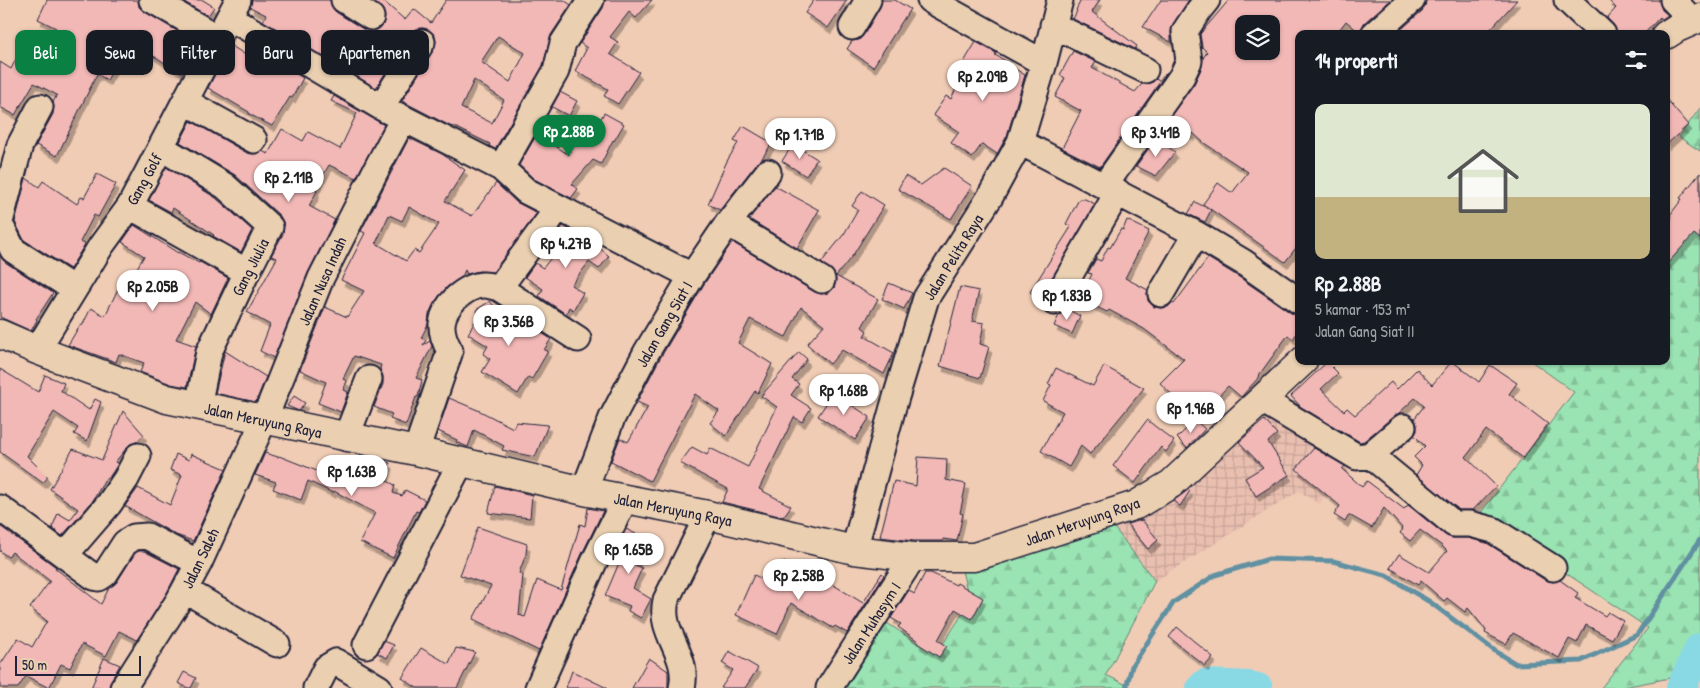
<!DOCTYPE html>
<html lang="id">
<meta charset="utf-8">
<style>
:root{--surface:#171b24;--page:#20242c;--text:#f1f3f6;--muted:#9ea1a6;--line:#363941;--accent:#0b8043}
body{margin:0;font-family:"Patrick Hand",sans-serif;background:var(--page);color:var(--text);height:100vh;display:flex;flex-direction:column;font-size:19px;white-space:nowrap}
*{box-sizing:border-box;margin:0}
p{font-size:16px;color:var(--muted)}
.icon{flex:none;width:28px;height:28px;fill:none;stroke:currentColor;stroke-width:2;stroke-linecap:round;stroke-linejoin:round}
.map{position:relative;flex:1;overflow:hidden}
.side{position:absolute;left:1295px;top:30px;width:375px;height:335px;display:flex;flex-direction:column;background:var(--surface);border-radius:10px;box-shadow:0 1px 4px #0004}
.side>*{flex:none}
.top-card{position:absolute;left:15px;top:30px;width:475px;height:45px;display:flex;gap:10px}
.fabs{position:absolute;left:1235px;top:15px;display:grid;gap:10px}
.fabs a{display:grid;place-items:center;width:45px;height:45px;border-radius:10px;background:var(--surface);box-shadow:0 1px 4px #0004;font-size:25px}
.scale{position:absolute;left:15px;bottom:12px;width:126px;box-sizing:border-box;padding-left:5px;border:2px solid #22223b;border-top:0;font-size:14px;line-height:18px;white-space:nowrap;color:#22223b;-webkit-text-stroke:4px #ead0b1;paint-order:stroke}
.price{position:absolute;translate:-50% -42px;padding:0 11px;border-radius:18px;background:#fff;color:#222;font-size:16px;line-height:32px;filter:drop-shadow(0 1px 2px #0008)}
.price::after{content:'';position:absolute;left:50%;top:30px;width:15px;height:11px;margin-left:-8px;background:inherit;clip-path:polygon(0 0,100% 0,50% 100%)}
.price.active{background:var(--accent);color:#fff}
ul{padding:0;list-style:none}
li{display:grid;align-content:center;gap:10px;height:265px;padding:0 20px}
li+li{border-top:1px solid var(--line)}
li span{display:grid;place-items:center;height:155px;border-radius:10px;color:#555}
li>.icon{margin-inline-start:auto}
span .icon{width:90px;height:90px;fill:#fffc;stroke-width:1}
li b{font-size:21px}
h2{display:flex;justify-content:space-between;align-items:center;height:60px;padding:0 20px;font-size:21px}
.chip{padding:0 18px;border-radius:10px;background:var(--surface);box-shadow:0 1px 4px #0004;font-size:18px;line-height:45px}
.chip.active{background:var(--accent);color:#fff}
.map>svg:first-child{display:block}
</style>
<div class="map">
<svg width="1700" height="688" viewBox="0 0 1700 688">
<defs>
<pattern id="industrial-grid" width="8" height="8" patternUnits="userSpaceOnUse" patternTransform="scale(1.25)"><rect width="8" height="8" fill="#e9bfb0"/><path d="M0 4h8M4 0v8" fill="none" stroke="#c8a498"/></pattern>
<pattern id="forest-firs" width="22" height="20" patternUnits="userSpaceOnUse" patternTransform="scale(1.25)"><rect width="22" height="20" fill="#9ae3b2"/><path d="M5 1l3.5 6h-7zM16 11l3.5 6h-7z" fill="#84c29a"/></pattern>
<filter id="shadow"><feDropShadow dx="3" dy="5.5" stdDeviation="0" flood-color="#0004"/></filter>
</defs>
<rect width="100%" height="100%" fill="#f0ccb5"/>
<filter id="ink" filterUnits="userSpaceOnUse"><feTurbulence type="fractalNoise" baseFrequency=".02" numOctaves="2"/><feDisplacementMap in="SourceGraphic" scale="10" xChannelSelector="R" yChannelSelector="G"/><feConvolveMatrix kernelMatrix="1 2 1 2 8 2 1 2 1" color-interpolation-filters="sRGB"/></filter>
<g filter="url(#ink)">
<path fill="url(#industrial-grid)" d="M1274,382L1352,463L1319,504L1299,491L1155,581L1109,521Z"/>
<path fill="url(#forest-firs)" stroke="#5e8276" d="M1700,108V151L1679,137Z
M1700,221V672L1619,688H1601L1648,628L1479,515L1574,392L1531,361H1666V243Z
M1109,521L1155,581L1106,675L1133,688H822L870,612L936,655L970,602L961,567Z"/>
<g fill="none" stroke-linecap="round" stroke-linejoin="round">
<path stroke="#6090a1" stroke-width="5" d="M1126,688L1132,666L1174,602L1215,575L1269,559L1333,561L1386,575L1430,602L1495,651L1516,664L1581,661L1637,635L1700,540"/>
<path stroke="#89d9e5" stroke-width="30" d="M1201,688L1205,684L1250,686L1258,688
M1681,688L1700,648"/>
</g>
<path fill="#f2b8b6" stroke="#22223b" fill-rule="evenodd" filter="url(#shadow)" d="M47,0H138L139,7L145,12L199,44L182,73L145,51L136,65L120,57L107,80L97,74L57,156L36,145L53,114L54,107L53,102L57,95L34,83L15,115L0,107V62L11,69L20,51L39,60L56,28L38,19Z
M181,0H203L214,7L208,16Z
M252,0H330L332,7L336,12L363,29L371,31L377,30L383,25L385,17L383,10L371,0H382L405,20L414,9L431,23L446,0H564L571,5L551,35L543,66L495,149L489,146L490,144L453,126L452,127L402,101L434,49L436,42L435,36L429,30L422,28L415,30L410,34L376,88L263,21L266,15L250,7ZM498,36L525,53L510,82L481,62ZM474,80L504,100L492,123L461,108Z
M605,0H652L636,18L629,12L610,37L618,42L610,54L639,72L618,104L604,96L608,89L575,71L587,48L580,43L603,8Z
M814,0H847L828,28L805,13Z
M882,0H895L910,9L873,67L847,49L852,41L859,40L864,34L880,7Z
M1081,0H1100L1092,12L1137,46L1135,49L1073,19L1077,11L1076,10Z
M1161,0H1189L1173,24L1171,32V42L1143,27Z
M1229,0H1390L1364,23L1360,33L1346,21L1336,34H1299V244L1285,262L1203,204L1218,183L1232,193L1248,172L1204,143L1193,133L1191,135L1168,120L1194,84L1202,67L1203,58L1207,52L1202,47L1200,34ZM1244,24H1271V51H1244Z
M1426,0H1517L1486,34H1396L1422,11L1425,5Z
M1608,0H1659L1662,10L1668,15L1662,19L1660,17L1644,34H1617L1613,24L1607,18L1616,8Z
M976,42L996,53L995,55L1010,63L1009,65L1025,75L1007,136L997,154L982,144L972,158L951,143L959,132L933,115L946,96L951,99L968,64L964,62Z
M230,45L249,57L253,48L303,78L292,98L290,97L272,126L249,114V112L208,88Z
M1073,51L1096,62L1092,68L1135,92L1142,84H1146L1153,82L1156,79L1159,81L1167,72L1100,167L1062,148L1081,111L1055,97L1065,78L1060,75Z
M560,92L577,101L569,116L552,107Z
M334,96L384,125L356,178L329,165L315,190L317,191L309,206L335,220L308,273L274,358L260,351L270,325L247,312L277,258L271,256L283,234L284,224L280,216L235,175L180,142L191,121L247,153L254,154L262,151L268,154L282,129L303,141L308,132L340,149L357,113L331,101Z
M1666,99L1688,125L1666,145Z
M604,113L624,124L614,141L613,140L601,164L593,160L572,184L578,189L571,198L534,179L519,165L537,134L569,155L580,132L590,137Z
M743,126L772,143L761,160L757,163L720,210L708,204L727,161L738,143L734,141Z
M409,138L442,154L465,170L445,201L472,216L496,183L516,202L537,213L493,272L479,271L467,274L465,270L462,277L447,287L434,303L429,314L428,324L421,338L426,340L423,345L430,341L432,346L416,378L422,380L418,397H416L406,425L390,419L392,414L374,407L383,384V376L380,369L381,365L354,356L343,379L347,381L343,390L348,392L341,412L318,403L326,382L300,370L325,307L347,317L364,291L341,280L365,233L361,231ZM409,207L439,224L419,253L414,250L406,261L376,243L389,215L402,221Z
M1156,138L1175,152L1156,176L1136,166Z
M793,144L817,159L806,176L782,161Z
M166,167L216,198L252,230L241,252L213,236L214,235L173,208L171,212L149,200Z
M944,168L972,186L951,219L898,189L905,176L921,185Z
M1700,173V239L1694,234L1666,265V224L1672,217L1670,215L1682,199L1680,198Z
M97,174L116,184L98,217L94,215L80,242L85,244L70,269L24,240L15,222L26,178L39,187L43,181L77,204L81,197L84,198Z
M775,186L819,210L797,248L749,219Z
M862,191L884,205L853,255L836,276L878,299L862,327L867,331L864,336L894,353L884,374L842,350L830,364L807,344L824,325L801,307L786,337L750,319L738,343L772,364L758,393L755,391L726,436L710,423L719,411L695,394L650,481L611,461L620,438L628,442L648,407L637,402L659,360L704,284L732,242L815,292L821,294L828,293L834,288L836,280L834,273L821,263L844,234L858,210L852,206Z
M1079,199H1085L1095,204L1040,299L1030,292L1071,227L1066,224Z
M1195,202L1211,210L1205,222L1188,214Z
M1127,220L1149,231L1125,278L1148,290L1147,294L1148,301L1154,307L1161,308L1168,307L1172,303L1174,304L1208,258L1239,277L1291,313L1299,315V330L1293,339L1288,335L1259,375L1260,376L1241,397L1228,386L1197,419L1160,383L1184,359L1144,329L1109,310L1107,312L1080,299L1092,274L1088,273L1096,259L1101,261L1108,247L1110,248L1121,229L1123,230Z
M134,225L178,253V252L199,263L200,262L228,278L211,314L195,302L176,339L196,346L187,387L171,384L140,372L144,363L119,354L116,362L68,345L80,325L82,326L91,308L105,316L118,289L123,292L144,256L122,242Z
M563,226L589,239L609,256L599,269L589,262L571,285L583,293L573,310L569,307L566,314L539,296L543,289L525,277L535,263L543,268L562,244L554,238Z
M0,256L5,262L53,293L36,319L37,320L31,331L0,317Z
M889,283L912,293L904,309L882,299Z
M960,287L979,291L972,321L984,323L980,344L989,347L980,378L940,366Z
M490,301L503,318L508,311L551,339L544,350L548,351L532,379L528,377L518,394L482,372L490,359L483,354L488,346L468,334L479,314L476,310Z
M1067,309L1080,316L1072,334L1054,326L1059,315Z
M225,351L266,377L256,402L215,393Z
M799,352L807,359L792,379L799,384L791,395L811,408L802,422L794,417L759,489L791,506L783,517L722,502L728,489L680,463L692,447L707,455L710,448L748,467L777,407L761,396Z
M1452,361L1479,382L1490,365L1517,383L1509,394L1548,424L1523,458L1486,430L1466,457L1496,486L1473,510H1459L1416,475L1422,465L1414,457L1425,446L1414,435L1417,431V425L1414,419L1424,406L1415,398L1399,413L1394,416L1364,441L1360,442L1301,407L1291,396L1327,362L1338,373L1321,389L1344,411L1347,408L1355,415L1391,382L1397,389L1417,369L1432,385Z
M1104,366L1144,388L1090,454L1081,446L1069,467L1041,451L1063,412L1043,401L1051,385L1048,384L1056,368L1093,386Z
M0,369L38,392L45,375L64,383L61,391L89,410L95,399L101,402L87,441L74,434L78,428L54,412L27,456L48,477L43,483L0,452Z
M833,393L870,417L855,440L818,416Z
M294,396L305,403L299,411L287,406Z
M449,398L480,411L513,428L516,422L548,425L535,457L502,450L504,446L474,430L468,447L456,442L457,440L438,431Z
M123,411L144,435L136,442L130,444L115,462L118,464L108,479L106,478L92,502L62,536L52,528L58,513L70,520L78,509L50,489L73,449L102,460Z
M1147,420L1174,441L1166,452L1161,447L1135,483L1113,466Z
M1195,420L1205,429L1187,448L1177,438Z
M1264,420L1277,434L1268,442L1289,475L1256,496L1245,478L1263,467L1239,442Z
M1314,448L1345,466L1342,469L1362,487L1367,481L1404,509L1408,505L1445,535L1453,538H1468L1487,543L1545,580L1553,582L1560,580L1578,593L1575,598L1605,616L1608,612L1623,621L1612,639L1586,625L1577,643L1569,639L1559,658L1513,633L1506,644L1485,633L1486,630L1468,608L1465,612L1447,598L1444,601L1421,581L1418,585L1390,568L1399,554L1429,572L1447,551L1442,546L1420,530L1410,541L1400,533L1403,529L1384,508L1372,528L1349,515L1345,522L1334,515L1340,506L1296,469Z
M265,453L278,457L279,456L317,471L319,466L354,483L356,479L365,484L373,458L390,463L385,480L395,485L393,493L402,496L405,490L425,500L419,512L416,511L393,558L360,542L375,513L334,491L333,493L308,481L301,500L273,489L276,482L255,475Z
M176,454L189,460L191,454L226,469L193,541L176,535L125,506L138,488L170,505L182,475L170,470Z
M918,457L947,459L946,480L966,484L960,513L963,514L957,541L943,539V541H914L880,537L894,481L916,486Z
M495,486L532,495L530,518L488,513Z
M1188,490L1190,491L1180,506L1173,501Z
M588,508L603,511L582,554L539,651L473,619L491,586L460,575L478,527L527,544L526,554L519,573L523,575L519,615L525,617L537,580L561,590L580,524L585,526Z
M1142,520L1158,540L1148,549L1127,524Z
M0,526L56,567L55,568L101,604L109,588L117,582L135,553L139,551H144L179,569L167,593L137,640L119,631L106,656L82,644L70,668L61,664L49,688L26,676L18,688H0V665L18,638L32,647L47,621L30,608L50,581L12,552L8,557L0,551Z
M626,529L648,540L635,565L642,568L633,588L651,599L641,618L628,611L630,606L605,596L622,556L615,553Z
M784,562L819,584L822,578L863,603L882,573L884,575L847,633L835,626L833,628L791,603L777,634L736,615L754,575L773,584Z
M925,573H931L956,585L957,583L983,598L972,619L955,609L938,640L947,646L939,657L917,643L918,641L898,627L901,624L891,618L909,590L914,594Z
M1177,627L1213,657L1205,666L1169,637Z
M384,641L394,645L387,658L377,653Z
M421,648L449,664L456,648L475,652L457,688H417L402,678Z
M729,651L758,668L745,688H721L733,670L722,663Z
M104,658L120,665L111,680L109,688H91Z
M649,658L668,671V688H632Z
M572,671L607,688H566Z
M184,672L196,678L191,688H188L178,683Z"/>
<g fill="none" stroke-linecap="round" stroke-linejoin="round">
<defs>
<path id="minor" d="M152,0L218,38
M344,0L371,17
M930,0L1044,63
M1567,0L1603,34
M1673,0L1692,20
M229,17L381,107L501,168L556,71L563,43L591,0
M1053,25L1145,70
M852,27L868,0
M1374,34L1412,0
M186,102L254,140
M381,107L422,42
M1020,142L1196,234L1243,262L1299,301
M162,148L225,186L270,227L247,272L209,352L198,406
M501,168L526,191L692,276
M1105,185L1182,76L1189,61L1185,31L1199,10L1207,0
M130,206L247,272
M0,222L20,145L40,107
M728,223L822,280
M0,224L13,250L74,289
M499,288L578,339
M1161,294L1196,234
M1054,302L1118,192
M37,350L101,246L130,206L238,0
M1262,400L1357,457L1370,455L1403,427
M346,438L369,379
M416,451L450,351C438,330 439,315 456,298C464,291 473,285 484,285C489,285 494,287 499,288L558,208
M1370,455L1454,524H1470L1493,530L1553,568
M584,491L612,418L646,353L692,276L728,223L768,172
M0,508L94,577L99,578L105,574L125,543L134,537L147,536L199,563
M854,550L893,407L926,298L990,197L1020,142L1044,63L1060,0
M65,555L109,504L126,479L138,456
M185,590L277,644
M366,645L461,462
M123,688L179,600L199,563L264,420L321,278L379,164L403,119
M316,688L326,668L336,662L379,688
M538,688L595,560L625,499
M682,688C690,654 658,634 666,600L708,515
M829,688L913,557"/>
<path id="major" d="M1666,35L1677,28L1700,18
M0,334L37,350L167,399L416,451L584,491L708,515L854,550L913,557H974L1136,505L1171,484L1303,361"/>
</defs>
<use href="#minor" stroke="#22223b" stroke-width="29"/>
<use href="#major" stroke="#22223b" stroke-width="31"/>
<use href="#minor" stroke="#ead0b1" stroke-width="25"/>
<use href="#major" stroke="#ead0b1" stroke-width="28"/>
</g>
</g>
<g text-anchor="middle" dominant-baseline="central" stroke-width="4" stroke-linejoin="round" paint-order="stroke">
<g font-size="16" fill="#22223b" stroke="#ead0b1">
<text transform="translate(144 179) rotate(-61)">Gang Golf</text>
<text transform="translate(953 257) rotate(-58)">Jalan Pelita Raya</text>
<text transform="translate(250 267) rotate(-63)">Gang Jiulia</text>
<text transform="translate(322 281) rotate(-66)">Jalan Nusa Indah</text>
<text transform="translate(664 324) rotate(-60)">Jalan Gang Siat I</text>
<text transform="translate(263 420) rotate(12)">Jalan Meruyung Raya</text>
<text transform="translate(673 509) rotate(11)">Jalan Meruyung Raya</text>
<text transform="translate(1082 521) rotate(-19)">Jalan Meruyung Raya</text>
<text transform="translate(200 558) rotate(-64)">Jalan Saleh</text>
<text transform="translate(871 623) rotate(-57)">Jalan Muhasym I</text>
</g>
</g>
</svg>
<div class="fabs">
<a><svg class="icon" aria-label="layers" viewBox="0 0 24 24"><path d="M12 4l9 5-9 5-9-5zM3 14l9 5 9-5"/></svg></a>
</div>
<div class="scale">50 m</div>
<b class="price" style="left:983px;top:102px">Rp 2.09B</b>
<b class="price active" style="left:569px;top:157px">Rp 2.88B</b>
<b class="price" style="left:1156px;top:158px">Rp 3.41B</b>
<b class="price" style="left:800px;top:160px">Rp 1.71B</b>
<b class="price" style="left:289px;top:203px">Rp 2.11B</b>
<b class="price" style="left:566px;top:269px">Rp 4.27B</b>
<b class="price" style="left:153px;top:312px">Rp 2.05B</b>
<b class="price" style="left:1067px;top:321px">Rp 1.83B</b>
<b class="price" style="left:509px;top:347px">Rp 3.56B</b>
<b class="price" style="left:844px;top:416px">Rp 1.68B</b>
<b class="price" style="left:1191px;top:434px">Rp 1.96B</b>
<b class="price" style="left:352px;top:497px">Rp 1.63B</b>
<b class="price" style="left:629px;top:575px">Rp 1.65B</b>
<b class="price" style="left:799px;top:601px">Rp 2.58B</b>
<div class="top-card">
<a class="chip active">Beli</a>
<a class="chip">Sewa</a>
<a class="chip">Filter</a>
<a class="chip">Baru</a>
<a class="chip">Apartemen</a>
</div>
<section class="side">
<h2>14 properti<svg class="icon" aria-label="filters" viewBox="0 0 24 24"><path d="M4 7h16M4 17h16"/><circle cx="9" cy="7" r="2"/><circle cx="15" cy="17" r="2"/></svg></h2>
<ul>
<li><span style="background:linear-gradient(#dfe7d0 60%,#c2b280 0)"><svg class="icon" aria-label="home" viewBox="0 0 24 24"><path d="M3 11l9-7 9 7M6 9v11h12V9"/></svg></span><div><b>Rp 2.88B</b><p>5 kamar · 153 m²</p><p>Jalan Gang Siat II</p></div></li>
</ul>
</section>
</div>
